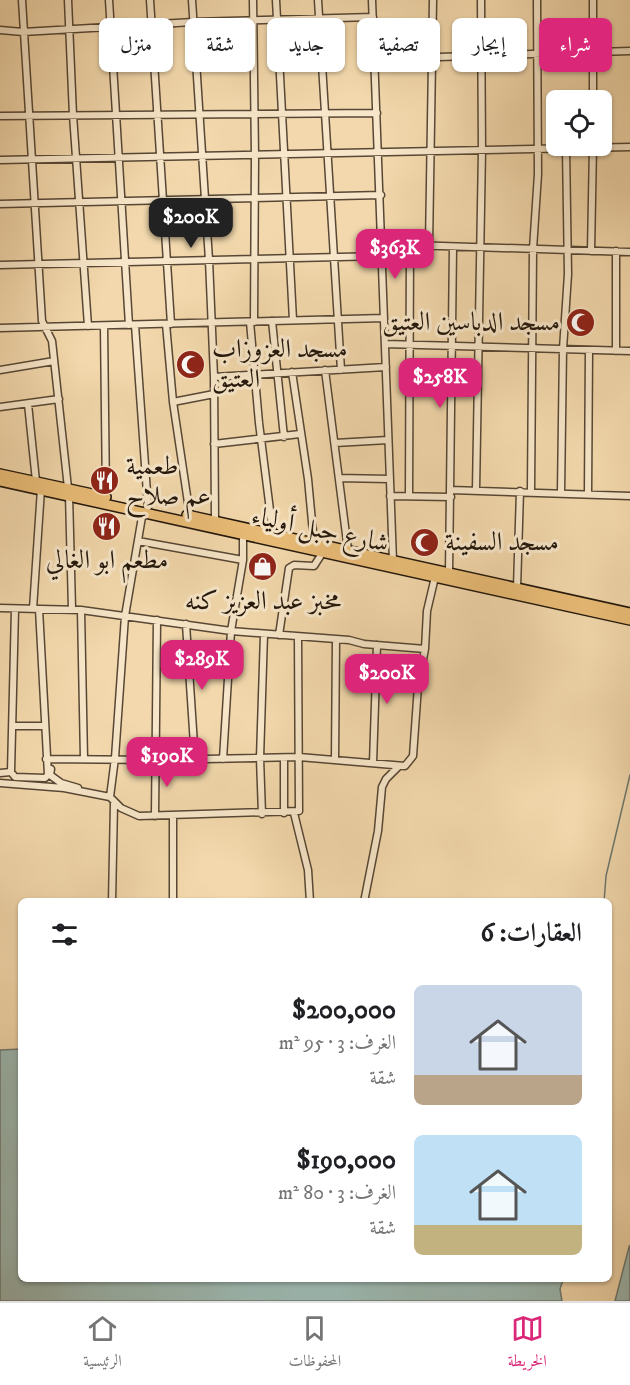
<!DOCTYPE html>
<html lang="ar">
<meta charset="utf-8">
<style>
:root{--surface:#fff;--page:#f6f6f6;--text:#202124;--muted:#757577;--line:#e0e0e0;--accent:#db2777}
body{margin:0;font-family:"IM FELL DW Pica",Amiri,serif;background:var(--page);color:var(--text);direction:rtl;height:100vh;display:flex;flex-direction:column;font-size:22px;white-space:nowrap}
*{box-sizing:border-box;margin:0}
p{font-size:20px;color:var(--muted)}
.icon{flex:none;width:33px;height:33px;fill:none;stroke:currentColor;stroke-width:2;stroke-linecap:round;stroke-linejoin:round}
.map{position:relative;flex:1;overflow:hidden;direction:ltr}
.panel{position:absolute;left:18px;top:898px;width:594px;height:384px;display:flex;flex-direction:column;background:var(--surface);border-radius:9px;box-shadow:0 2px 4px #0004;direction:rtl}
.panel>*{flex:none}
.hud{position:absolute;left:18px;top:18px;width:594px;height:54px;direction:rtl;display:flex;gap:12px}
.tools{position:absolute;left:546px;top:90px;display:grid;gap:12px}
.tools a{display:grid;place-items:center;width:66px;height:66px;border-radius:9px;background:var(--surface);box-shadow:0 2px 4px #0004;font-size:30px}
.price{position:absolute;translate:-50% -51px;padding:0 14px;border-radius:12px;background:var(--accent);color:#fff;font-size:20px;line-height:39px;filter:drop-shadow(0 2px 3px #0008)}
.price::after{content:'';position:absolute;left:50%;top:36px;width:18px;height:14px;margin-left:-9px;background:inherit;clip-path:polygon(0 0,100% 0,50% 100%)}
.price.selected{background:#222;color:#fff}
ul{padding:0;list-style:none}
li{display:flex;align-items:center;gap:18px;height:150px;padding:0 30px}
li span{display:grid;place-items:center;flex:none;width:168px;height:120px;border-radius:9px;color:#555}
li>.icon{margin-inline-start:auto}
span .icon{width:72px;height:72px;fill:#fffc;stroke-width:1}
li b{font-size:26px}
h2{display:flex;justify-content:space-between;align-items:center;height:72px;padding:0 30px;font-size:26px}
.pill{padding:0 21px;border-radius:9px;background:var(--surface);box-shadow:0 2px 4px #0004;font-size:21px;line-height:54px}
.pill.selected{background:var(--accent);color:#fff}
.menu{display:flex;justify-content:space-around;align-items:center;height:84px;border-top:2px solid var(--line);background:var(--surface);font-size:16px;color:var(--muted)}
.menu a{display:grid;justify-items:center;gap:3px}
.menu .selected{color:var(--accent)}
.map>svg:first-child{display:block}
</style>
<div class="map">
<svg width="630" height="1301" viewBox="0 0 630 1301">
<rect width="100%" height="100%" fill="#f2d8ac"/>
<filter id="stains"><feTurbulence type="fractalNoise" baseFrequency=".00333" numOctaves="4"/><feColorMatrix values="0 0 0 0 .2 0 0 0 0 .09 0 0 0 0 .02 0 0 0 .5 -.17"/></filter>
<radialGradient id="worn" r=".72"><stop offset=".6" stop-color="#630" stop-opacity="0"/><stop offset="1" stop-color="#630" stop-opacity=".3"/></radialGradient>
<path fill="#9cb8b1" stroke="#6c786f" stroke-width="1.5" d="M21,1049V1280H563L560,1289L562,1301H0V1050Z
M630,1245V1301H615L629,1247Z"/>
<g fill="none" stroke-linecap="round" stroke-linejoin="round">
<path stroke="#6c786f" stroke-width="1.5" d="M604,902L606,876L630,775"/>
<defs>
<path id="minor" d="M22,0L42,321L52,341L68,488
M68,0L73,115L88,326
M109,0L129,325
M150,0L171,324
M192,0L209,260L214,377L215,521
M253,0L255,156L254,322
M276,0L293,320
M318,0L341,370
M372,0L393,561
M593,0V100
M0,30L23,32L193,22L373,17
M376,59L630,51
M0,116L377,113
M0,160L630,147
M0,204L381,195
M381,244L630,252
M429,245L433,0
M591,251L593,146
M0,265L382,256
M272,321L284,437
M250,322L259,423L273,534
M166,324L173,402L190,516
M135,325L148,507
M104,326L106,497
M0,328L384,318
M385,344L630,351
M616,351V251
M0,370L54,361
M325,370L348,550
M292,372L308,479L314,543
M214,377L386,367
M173,402L214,394
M28,404L36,481
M0,407L59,399
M335,443L388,440
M214,444L300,434
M339,478L389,479
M451,490L630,496
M476,490L482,150L481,0
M531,491L533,249L538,174L537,0
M561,492L563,349L568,274L566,148
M588,493L589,350
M69,495L72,609
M390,496L451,497
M409,496L410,245
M138,541L243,560
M449,573L453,247
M517,588L520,491
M0,608L81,610L231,631L349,640L364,644L425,649
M33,609L41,489
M81,610L84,759
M186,624L195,760
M279,635L289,568L294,565L314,566L323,552
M13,726H45
M284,758V813
M46,759L156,760L299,757L405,766L413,756L418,686L425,649L427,611L435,577
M223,759L231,631L243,560V534
M335,760L336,640
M373,763L377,645
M51,769L50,775L61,783L78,788
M11,772L15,609
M0,773L11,772L15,777L45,778L48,775L39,609
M0,783L64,788L110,797L115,758L125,616L143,511
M110,797L121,808L139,816L299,811L298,638
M294,813L308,870L310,902
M262,814L260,758L264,634
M155,816L157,620
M112,902L114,803
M173,902V816
M364,902L378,831L382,787L386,779L398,767"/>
<path id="primary" d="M0,474L106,497
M0,481L630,620
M187,515L630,613"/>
</defs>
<use href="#minor" stroke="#574734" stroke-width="9"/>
<use href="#primary" stroke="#23170c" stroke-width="12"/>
<use href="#minor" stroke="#f7e6c9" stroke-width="6"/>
<use href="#primary" stroke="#e9bc76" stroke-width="9"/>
</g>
<defs>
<symbol id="mosque-disc" viewBox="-11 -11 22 22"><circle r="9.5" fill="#8f2418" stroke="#f7e6c9"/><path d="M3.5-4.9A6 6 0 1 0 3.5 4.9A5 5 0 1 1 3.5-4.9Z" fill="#fff"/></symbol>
<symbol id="restaurant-disc" viewBox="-11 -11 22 22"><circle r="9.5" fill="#8f2418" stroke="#f7e6c9"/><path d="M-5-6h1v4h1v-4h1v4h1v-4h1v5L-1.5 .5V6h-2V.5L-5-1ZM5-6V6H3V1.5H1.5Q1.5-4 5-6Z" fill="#fff"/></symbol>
<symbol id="shop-disc" viewBox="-11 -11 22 22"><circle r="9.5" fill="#8f2418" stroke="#f7e6c9"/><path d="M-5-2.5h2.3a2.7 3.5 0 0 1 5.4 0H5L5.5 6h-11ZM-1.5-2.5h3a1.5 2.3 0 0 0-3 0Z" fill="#fff"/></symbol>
</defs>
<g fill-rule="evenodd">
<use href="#mosque-disc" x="564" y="306" width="33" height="33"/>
<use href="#mosque-disc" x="174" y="348" width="33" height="33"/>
<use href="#restaurant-disc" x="88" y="464" width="33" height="33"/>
<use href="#restaurant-disc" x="90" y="510" width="33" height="33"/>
<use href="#mosque-disc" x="408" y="526" width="33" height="33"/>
<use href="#shop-disc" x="246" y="550" width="33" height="33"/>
</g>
<g text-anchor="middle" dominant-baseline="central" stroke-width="6" stroke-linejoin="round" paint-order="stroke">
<g font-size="26" fill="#23170c" stroke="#f7e6c9" text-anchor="start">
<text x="560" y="322" text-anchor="end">مسجد الدباسين العتيق</text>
<text x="212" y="349">مسجد العزوزاب<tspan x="212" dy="30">العتيق</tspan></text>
<text x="126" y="466">طعمية<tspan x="126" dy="30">عم صلاح</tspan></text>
<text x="445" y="542">مسجد السفينة</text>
<text x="107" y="560" text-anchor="middle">مطعم ابو الغالي</text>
<text x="263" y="601" text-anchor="middle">مخبز عبد العزيز كنه</text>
</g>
<g font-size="26" fill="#23170c" stroke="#f7e6c9">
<text transform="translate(320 530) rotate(12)">شارع جبل أولياء</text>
</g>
</g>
<rect width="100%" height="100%" filter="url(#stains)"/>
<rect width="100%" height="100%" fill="url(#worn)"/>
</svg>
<div class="tools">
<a><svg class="icon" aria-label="locate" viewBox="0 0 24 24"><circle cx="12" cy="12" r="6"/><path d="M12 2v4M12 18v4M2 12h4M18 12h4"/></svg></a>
</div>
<b class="price selected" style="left:191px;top:249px">$200K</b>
<b class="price" style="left:395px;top:280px">$363K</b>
<b class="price" style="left:440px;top:409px">$258K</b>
<b class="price" style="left:202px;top:691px">$289K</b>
<b class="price" style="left:387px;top:705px">$200K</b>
<b class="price" style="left:167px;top:788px">$190K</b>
<div class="hud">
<a class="pill selected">شراء</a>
<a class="pill">إيجار</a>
<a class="pill">تصفية</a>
<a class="pill">جديد</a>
<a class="pill">شقة</a>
<a class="pill">منزل</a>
</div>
<section class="panel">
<h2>العقارات: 6<svg class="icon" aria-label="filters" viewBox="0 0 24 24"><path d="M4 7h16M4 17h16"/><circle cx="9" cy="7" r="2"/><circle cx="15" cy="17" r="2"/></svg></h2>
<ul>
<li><span style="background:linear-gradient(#c9d6e8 75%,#b9a48a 0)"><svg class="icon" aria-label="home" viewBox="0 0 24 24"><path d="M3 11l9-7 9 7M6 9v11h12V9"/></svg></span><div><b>$200,000</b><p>الغرف: 3 · 95 m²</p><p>شقة</p></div></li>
<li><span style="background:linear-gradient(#bfe0f5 75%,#c2b280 0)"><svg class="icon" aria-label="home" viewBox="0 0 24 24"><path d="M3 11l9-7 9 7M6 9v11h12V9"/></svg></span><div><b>$190,000</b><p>الغرف: 3 · 80 m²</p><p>شقة</p></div></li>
</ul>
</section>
</div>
<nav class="menu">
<a class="selected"><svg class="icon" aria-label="map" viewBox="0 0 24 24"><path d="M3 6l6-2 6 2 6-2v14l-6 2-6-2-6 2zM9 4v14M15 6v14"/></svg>الخريطة</a>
<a><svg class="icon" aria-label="saved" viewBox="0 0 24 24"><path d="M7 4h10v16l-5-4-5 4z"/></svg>المحفوظات</a>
<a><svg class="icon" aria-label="home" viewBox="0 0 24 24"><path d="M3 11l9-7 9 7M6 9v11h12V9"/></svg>الرئيسية</a>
</nav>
